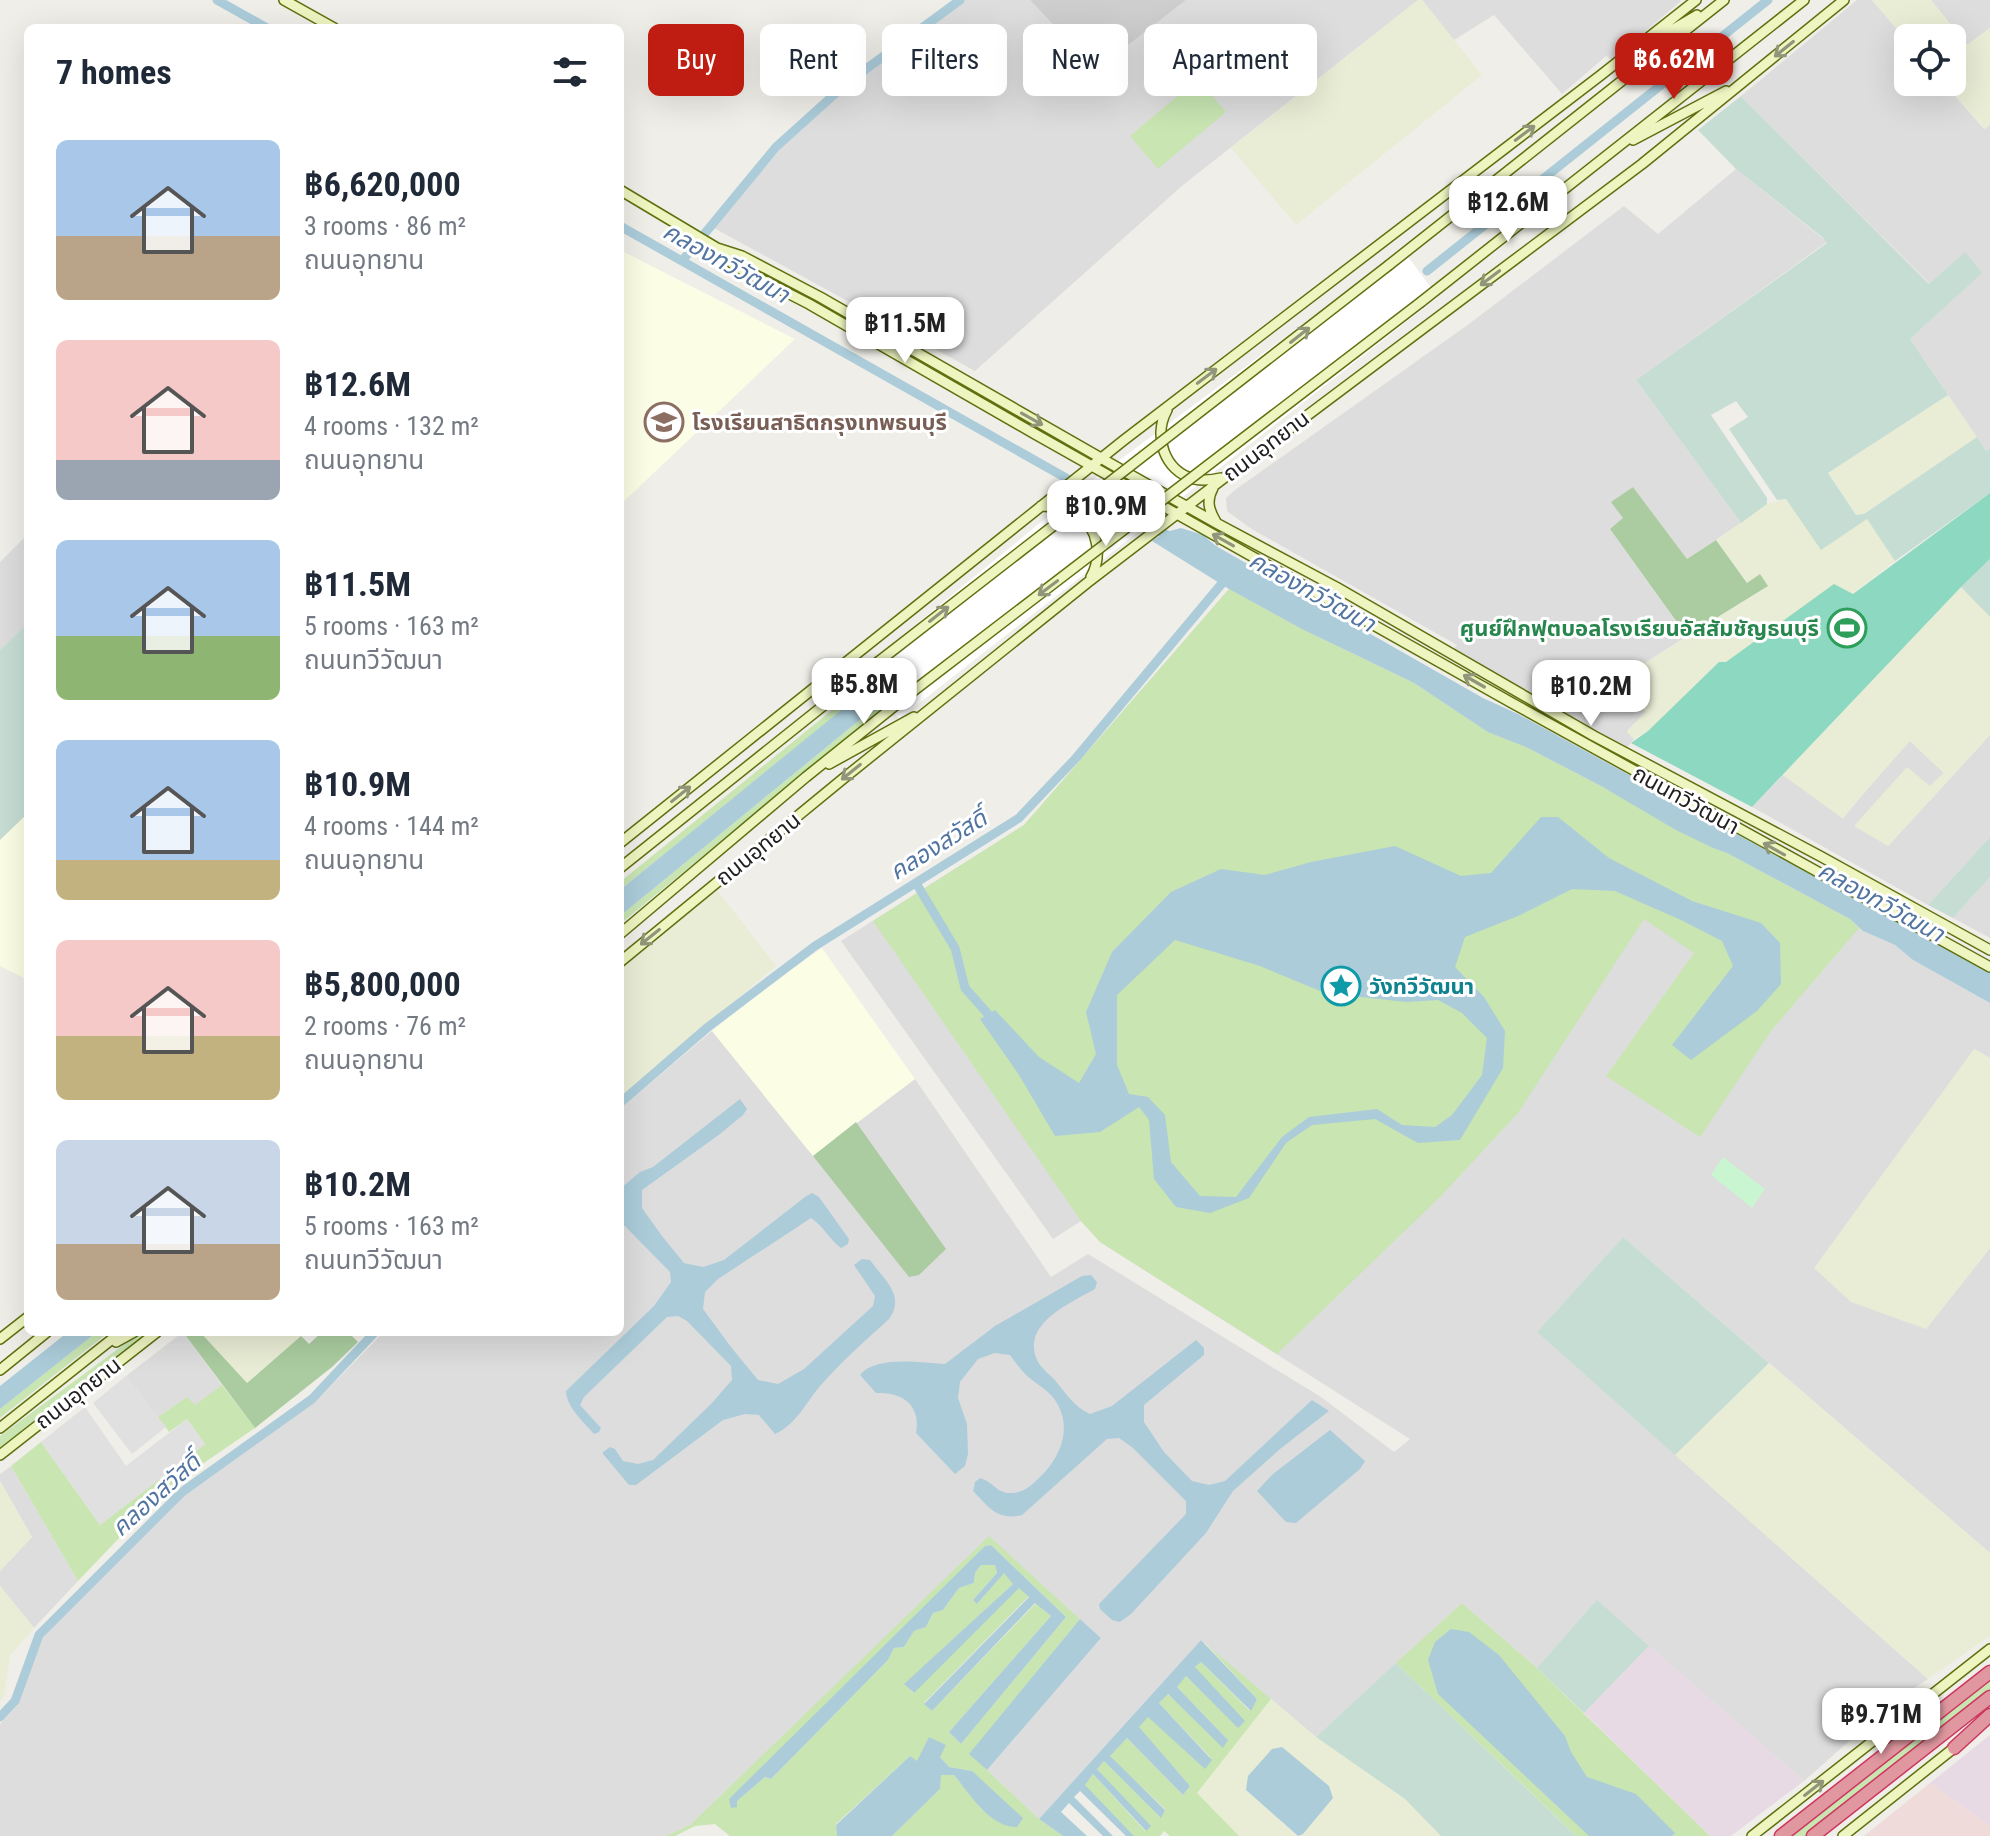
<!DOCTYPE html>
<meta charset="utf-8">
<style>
:root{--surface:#fff;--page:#f2f2f3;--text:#1f2937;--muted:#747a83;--accent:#bf1d11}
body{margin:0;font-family:"Roboto Condensed","Noto Sans Thai",sans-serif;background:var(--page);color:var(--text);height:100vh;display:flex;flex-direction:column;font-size:30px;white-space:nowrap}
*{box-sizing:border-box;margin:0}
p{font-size:26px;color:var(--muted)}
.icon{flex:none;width:44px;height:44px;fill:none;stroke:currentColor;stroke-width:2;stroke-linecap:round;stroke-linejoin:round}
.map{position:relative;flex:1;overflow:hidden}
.panel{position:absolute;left:24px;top:24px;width:600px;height:1312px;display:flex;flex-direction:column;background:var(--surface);border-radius:12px;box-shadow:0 8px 32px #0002}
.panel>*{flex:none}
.hud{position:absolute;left:648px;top:24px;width:760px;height:72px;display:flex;gap:16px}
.tools{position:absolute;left:1894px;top:24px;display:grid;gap:16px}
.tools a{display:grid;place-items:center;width:72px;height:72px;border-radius:12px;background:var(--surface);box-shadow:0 8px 32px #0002;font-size:40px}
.price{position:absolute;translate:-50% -68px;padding:0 18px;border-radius:16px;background:#fff;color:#222;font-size:26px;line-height:52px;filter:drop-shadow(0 2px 4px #0008)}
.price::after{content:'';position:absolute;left:50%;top:48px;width:24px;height:18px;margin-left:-12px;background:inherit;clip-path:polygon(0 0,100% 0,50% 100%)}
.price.active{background:var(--accent);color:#fff}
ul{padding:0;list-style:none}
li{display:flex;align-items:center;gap:24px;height:200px;padding:0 32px}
li span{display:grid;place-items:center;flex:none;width:224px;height:160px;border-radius:12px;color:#555}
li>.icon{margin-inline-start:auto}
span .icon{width:96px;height:96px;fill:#fffc;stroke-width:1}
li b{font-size:34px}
h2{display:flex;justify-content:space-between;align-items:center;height:96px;padding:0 32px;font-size:34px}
.pill{padding:0 28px;border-radius:12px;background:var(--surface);box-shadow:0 8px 32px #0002;font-size:28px;line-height:72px}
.pill.active{background:var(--accent);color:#fff}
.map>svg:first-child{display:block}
</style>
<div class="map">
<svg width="1990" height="1836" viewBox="0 0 1990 1836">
<rect width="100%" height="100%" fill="#f0eee8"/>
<path fill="#dedddd" d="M965,0H1030L1096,70L1186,0H1418L1183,185L975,371L714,228L783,146L838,96Z
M1422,0H1680L1681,1L1612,60L1606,56L1562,94L1494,15L1454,40Z
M1857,0H1872L1908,42V82H1943L1984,129L1990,125V448L1986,451L1910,339L1982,272L1930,284L1741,96Z
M1931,0H1990V28L1967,45Z
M1736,169L1827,242L1636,380L1741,523L1687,559L1633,487L1612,502L1624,519L1610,529L1687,636L1617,681L1646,712L1627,731L1634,739L1626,749L1453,649L1457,645L1250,528L1227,511L1226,498L1235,490L1469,324L1624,206L1658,234Z
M28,534V623L0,650V562Z
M1229,589L1850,919L1863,931L1895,945L1913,960L1990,1003V1058L1974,1049L1926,1329L1990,1248V1553L1623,1237L1537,1332L1928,1679L1897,1699L1804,1781L1597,1601L1537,1668L1462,1603L1316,1737L1201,1640L1039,1819L987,1770L1101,1638L989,1537L690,1825L666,1836H0V1724L17,1706L40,1641L184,1486L322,1395L384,1332H620V1109L712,1031L813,1156L915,1079L1051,1277L1088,1254L1321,1397L1394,1452L1410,1439L1100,1242L1081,1221L1053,1239L841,941L1024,825Z
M1990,735V837L1928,905L1752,807L1783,775L1843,818L1909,740L1944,773L1930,786L1888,846Z
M1990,877V938L1953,918Z
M183,1332L222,1385L195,1406L187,1397L158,1417L126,1376Z
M11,1466L78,1581L34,1628L0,1586V1571L32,1537L0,1481V1474Z"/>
<path fill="#efdbd9" d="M1930,1783L1990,1826V1836H1864Z"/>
<path fill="#e8dae5" d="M1649,1646L1804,1781L1731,1836H1710L1584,1713Z
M1990,1735V1826L1930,1783Z"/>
<path fill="#fbfde4" d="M620,250L795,339L620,505Z
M28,804V980L0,966V831Z
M822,948L915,1079L813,1156L712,1031L771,984Z"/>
<path fill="#cecece" d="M1030,0H1186L1096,70Z"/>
<path fill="#e9edd5" d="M1418,0H1422L1482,75L1296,225L1231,148Z
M1872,0H1931L1967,45L1990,28V125L1985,129L1943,82H1952V38H1908V42Z
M1948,395L1977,437L1864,514L1856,515L1827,474Z
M1786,499L1867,518L1895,561L1852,594L1726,662H1719L1648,731L1634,739L1627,732L1646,712L1617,681L1768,586L1748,583L1716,540L1767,504Z
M1961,587L1990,617V735L1888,846L1854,826L1907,767L1930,786L1944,773L1910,741L1842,818L1783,775Z
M717,890L776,966L620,1098V969Z
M1974,1049L1990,1058V1248L1926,1329L1851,1302L1814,1268Z
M200,1332H297L301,1336L246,1383Z
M1769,1363L1990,1553V1636L1928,1679L1675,1455Z
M0,1481L32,1537L0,1571Z
M0,1586L34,1628L10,1656L4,1697L0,1701Z
M1271,1699L1316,1737L1405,1799L1441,1836H1298L1303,1834L1333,1798L1246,1790L1297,1836H1239L1197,1793Z"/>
<path fill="#c8e5b2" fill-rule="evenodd" d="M1198,79L1226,112L1158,169L1130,136Z
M1405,264L887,705L620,924V916L878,705L879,701L866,691L620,890V882L868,681Z
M1229,589L1304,630L1414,683L1488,732L1526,747L1601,786L1713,848L1727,853L1850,919L1859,928L1771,1031L1700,1137L1606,1076L1694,953L1644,919L1518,1113L1441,1196L1277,1354L1100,1242L1081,1221L873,921L1024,825Z
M97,1332H109L0,1418V1409Z
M141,1332H148L0,1450V1436Z
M222,1385L255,1428L167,1488L78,1581L11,1466L41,1442L100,1525L205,1444L187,1419L169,1432L158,1417L187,1397L195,1405Z
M989,1536L1080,1619L970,1754L1039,1819L1063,1836H892L940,1789V1775H954L983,1811L972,1771L949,1767L940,1757L916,1762L910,1756L836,1824L837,1836H730L715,1824L695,1826L675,1836H666L690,1825ZM991,1545L1066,1617L961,1744L949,1732L1051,1616L1036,1603L932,1711L924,1703L1029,1596L1019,1587L913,1693L905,1684L1014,1583L1004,1572L978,1603L973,1600L997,1573L995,1565H981L975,1573L974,1583L959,1588L943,1610L933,1613L926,1627L914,1631L904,1647L894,1648L888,1660L771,1779L765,1777L737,1801L985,1546Z
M1462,1603L1537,1668L1710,1836H1576L1396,1663Z
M1206,1644L1271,1699L1197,1793L1239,1836H1170L1164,1831L1160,1836H1134L1084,1785L1093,1774L1145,1831L1150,1826L1097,1769L1104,1760L1160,1817L1165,1809L1109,1756L1127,1738L1183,1795L1190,1786L1138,1727L1148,1716L1212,1759L1159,1703L1167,1694L1228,1740L1177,1687L1185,1675L1238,1727L1244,1721L1195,1668L1200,1661L1250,1711L1257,1699Z
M1990,1681V1691L1806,1836H1791Z"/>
<path fill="#aacca0" d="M1633,487L1687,559L1716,540L1747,583L1760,574L1768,586L1687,636L1610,529L1623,518L1611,502Z
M856,1122L946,1249L919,1275L909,1277L813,1156Z
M183,1332H200L247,1383L301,1336L309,1344L322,1332H348L358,1342L332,1367L255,1428Z"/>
<path fill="#c6ddd4" d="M1741,96L1929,284L1965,252L1982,273L1910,339L1948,395L1828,473L1856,515L1864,514L1977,437L1986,451L1990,448V493L1895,561L1867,519L1821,550L1786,499L1777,500L1729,429L1748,417L1736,401L1711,415L1767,498V504L1741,523L1636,380L1827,243L1822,237L1736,169L1698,130Z
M1990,559V617L1961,587Z
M28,623V813L0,840V650Z
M1990,837V877L1953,918L1928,905Z
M1623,1237L1769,1363L1675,1455L1537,1332Z
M1597,1600L1649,1646L1584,1713L1537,1668Z
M1396,1663L1559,1820L1576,1836H1441L1405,1799L1316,1737Z"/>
<path fill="#c9f5d0" d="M1723,1157L1765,1189L1752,1208L1711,1175Z"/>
<path fill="#8dd8c0" d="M1990,493V559L1961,587L1752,807L1631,743L1648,731L1719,662H1726L1834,584L1853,594Z"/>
<path fill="#e0e0e0" d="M126,1376L166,1427L132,1454L93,1403Z
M85,1407L126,1466L187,1419L205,1444L100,1525L41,1442Z"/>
<path fill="#acccda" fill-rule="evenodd" d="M1181,528L1203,535L1216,546L1483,698L1518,714L1990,973V1003L1913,960L1895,945L1863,931L1850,919L1727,853L1713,848L1676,830L1601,786L1526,747L1488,732L1414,683L1304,630L1229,589L1152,541L1166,532Z
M866,690L872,692L877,697L878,705L620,916V890Z
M1541,817H1558L1609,858L1692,901L1761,923L1780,943L1781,984L1757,1011L1691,1060L1672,1045L1733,966L1722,941L1681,920L1615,891L1572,889L1518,916L1465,937L1455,967L1484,997L1505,1031L1503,1068L1460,1140L1418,1143L1375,1119L1312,1125L1286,1143L1249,1198L1210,1213L1176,1207L1154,1179L1149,1120L1139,1107L1100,1132L1055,1136L1019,1075L980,1019L995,1010L1039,1057L1079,1083L1096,1054L1086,1012L1112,952L1171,892L1221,869L1265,875L1311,862L1395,846L1461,876L1491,873ZM1175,940L1260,966L1325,993L1406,1002L1438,1000L1462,1013L1487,1038L1482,1075L1452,1115L1435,1127L1402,1125L1377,1109L1309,1117L1282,1137L1236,1197L1200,1196L1171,1162L1165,1115L1148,1097L1129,1094L1117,1065V995Z
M740,1099L747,1109L743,1115L720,1134L642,1190V1208L662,1236L684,1263L703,1267L724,1260L805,1197L812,1193L819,1197L849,1239L848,1244L841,1248C830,1240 824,1227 811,1218L718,1279L705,1292L703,1309L731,1347L758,1380L778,1384L804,1369L873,1306L875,1296L854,1265L862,1259L870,1260C884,1280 906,1295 889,1319C866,1340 842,1361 821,1385C806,1402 797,1424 775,1434L759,1415L745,1414L723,1420L636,1485H629L603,1454V1452L610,1447L615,1449L623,1461L638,1464L653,1460L711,1404L732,1380L731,1366L687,1321L678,1316L667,1317L584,1397L580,1405L601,1428L599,1432L594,1434C583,1421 567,1408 566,1391L654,1306L671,1282L670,1272L620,1221V1189L640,1172L653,1167Z
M1091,1275L1097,1282L1095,1289C1071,1303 1021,1323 1037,1360C1040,1367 1049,1374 1054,1379C1065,1392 1074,1407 1090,1414L1112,1406L1196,1340L1204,1348V1355L1144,1405V1422L1164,1452L1192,1481L1209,1485L1225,1481L1312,1400L1329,1411L1280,1449L1233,1491L1206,1533L1131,1614L1120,1622L1112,1620L1100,1609L1099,1604L1186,1514V1501L1133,1448L1119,1438L1107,1439L1022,1515C997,1521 989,1507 973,1491L975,1482L980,1478C993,1481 996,1494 1012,1493C1023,1493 1032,1485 1039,1478C1059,1459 1072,1431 1058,1405C1051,1391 1037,1385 1026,1375C1020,1369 1015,1362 1010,1355L995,1353L978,1359L960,1382L958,1398L967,1424L968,1454L965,1466L955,1474L916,1433C921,1405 903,1392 876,1393L860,1375C876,1355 922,1363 945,1364L995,1326L1082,1276Z
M68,1332H97L0,1409V1386Z
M1330,1430L1365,1461L1360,1469L1296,1523L1286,1522L1257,1491L1273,1474Z
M991,1545L1066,1617L961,1744L949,1732L1051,1616L1035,1603L932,1711L924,1704L1029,1597L1019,1588L914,1693L904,1684L1013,1584L1004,1573L977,1604L973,1600L997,1573L995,1565H981L975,1573L974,1583L959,1588L943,1610L933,1613L926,1627L914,1631L904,1647L894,1648L888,1660L771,1779L765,1777L737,1801V1807L731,1808L729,1799L985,1546Z
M1080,1619L1101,1638L987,1770L969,1754Z
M1451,1629L1469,1632L1499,1655L1565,1736L1571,1752L1587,1777L1636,1794L1675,1833L1672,1836H1589L1438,1694L1428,1660L1435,1642Z
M1201,1640L1257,1699L1251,1711L1201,1662L1195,1667L1245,1721L1238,1728L1186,1676L1177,1687L1228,1740L1223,1748L1168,1694L1159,1703L1212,1760L1205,1769L1148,1717L1139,1727L1190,1786L1183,1795L1127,1738L1110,1756L1165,1810L1161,1818L1104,1761L1097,1769L1151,1826L1146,1831L1093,1774L1085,1785L1134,1836H1126L1080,1791L1074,1797L1113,1836H1103L1069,1803L1061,1812L1087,1836H1063L1039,1819Z
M929,1737L946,1745L940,1757L949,1767L972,1771L1023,1818L1017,1827C989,1827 970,1794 954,1775H941L940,1789L892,1836H837L836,1825L910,1756L917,1761Z
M1282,1747L1329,1786L1333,1798L1303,1834L1298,1836L1246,1790L1248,1776L1272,1749Z"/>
<path fill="#fff" d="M1403,250L1438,297L899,719L859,671L1090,482Z"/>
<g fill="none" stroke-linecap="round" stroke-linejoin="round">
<path stroke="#acccda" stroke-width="9" d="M217,0L267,28
M620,226L1174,539
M682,261L776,147L847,83L960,0
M1427,271L1768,0
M916,883L955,948L965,988L988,1014
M620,1103L708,1027L815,946L1019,818L1076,758L1229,575
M0,1717L15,1701L39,1635L182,1492L312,1399L375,1332"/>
<defs>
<path id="secondary" d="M284,0L334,28
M1648,44L1697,15
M1633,140L1726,91
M620,190L717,248L742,256L820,297L1120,469L1218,524L1336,587L1594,736L1820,856L1990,950
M719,250L735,266L809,304L1035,434L1512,703L1990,967
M1389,265L1724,0
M1421,302L1804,0
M1167,410C1153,436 1164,471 1194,479C1203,481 1212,480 1221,478
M1213,488C1206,501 1209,510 1216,522
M1041,506C1054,507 1067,507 1078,515C1099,528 1102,557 1091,577
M829,764L914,717
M620,843L1124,440L1601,75L1696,0
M620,868L878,662
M620,934L806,777L912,692
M620,962L844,778L1087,583L1224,478L1642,164L1844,0
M0,1339L28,1317
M116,1342L134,1332
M0,1370L47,1332
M0,1428L121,1332
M0,1455L157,1332
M1752,1836L1990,1649
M1843,1836L1959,1744"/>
<path id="highway" d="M1954,1748L1990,1715
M1781,1836L1990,1672
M1813,1836L1990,1697"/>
</defs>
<use href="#secondary" stroke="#5f700f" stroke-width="12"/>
<use href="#highway" stroke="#cc365f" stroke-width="15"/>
<use href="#secondary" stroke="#eef5c1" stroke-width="9"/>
<use href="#highway" stroke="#e0979f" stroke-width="12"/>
<defs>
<path id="secondary-bridge" d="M878,662L1389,265
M912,692L1421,302"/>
</defs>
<use href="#secondary-bridge" stroke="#5f700f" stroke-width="12" stroke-linecap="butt"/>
<use href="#secondary-bridge" stroke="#eef5c1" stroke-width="9"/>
</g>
<defs><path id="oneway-shaft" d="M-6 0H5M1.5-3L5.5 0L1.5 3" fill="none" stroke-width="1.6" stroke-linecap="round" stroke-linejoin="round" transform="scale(2)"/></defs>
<g stroke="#919579">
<use href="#oneway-shaft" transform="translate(1784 49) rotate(141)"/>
<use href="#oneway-shaft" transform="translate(1525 133) rotate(-37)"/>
<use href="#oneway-shaft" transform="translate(1490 278) rotate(143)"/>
<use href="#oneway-shaft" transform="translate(1300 335) rotate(-38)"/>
<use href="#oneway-shaft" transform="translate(1207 376) rotate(-37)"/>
<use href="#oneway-shaft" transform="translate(1032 419) rotate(29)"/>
<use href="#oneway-shaft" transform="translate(1223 540) rotate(-151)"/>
<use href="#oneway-shaft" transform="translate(1048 588) rotate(143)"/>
<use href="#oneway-shaft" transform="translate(939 614) rotate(-38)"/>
<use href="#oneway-shaft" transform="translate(1474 681) rotate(-150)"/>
<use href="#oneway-shaft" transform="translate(851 772) rotate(141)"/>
<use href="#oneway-shaft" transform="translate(681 794) rotate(-39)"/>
<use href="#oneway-shaft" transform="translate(1774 849) rotate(-151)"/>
<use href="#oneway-shaft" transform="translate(650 937) rotate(141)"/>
<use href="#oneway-shaft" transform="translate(1814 1788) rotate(-38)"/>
</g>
<defs>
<symbol id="school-ring" viewBox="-11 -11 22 22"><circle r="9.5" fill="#fff" stroke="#8d6e63" stroke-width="1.5"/><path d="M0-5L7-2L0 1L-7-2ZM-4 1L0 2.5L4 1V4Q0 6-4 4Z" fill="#8d6e63"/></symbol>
<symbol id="stadium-ring" viewBox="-11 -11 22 22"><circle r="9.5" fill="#fff" stroke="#2e9e5b" stroke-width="1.5"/><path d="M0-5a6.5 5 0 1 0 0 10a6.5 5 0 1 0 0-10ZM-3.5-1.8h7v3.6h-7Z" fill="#2e9e5b"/></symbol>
<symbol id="sight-ring" viewBox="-11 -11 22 22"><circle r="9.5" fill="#fff" stroke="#0f9aa8" stroke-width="1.5"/><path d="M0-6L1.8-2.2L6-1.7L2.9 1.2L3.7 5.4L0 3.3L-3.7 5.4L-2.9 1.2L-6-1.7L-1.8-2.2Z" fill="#0f9aa8"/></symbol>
</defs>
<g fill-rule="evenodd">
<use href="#school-ring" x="642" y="400" width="44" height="44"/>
<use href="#stadium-ring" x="1825" y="606" width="44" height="44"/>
<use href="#sight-ring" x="1319" y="964" width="44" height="44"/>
</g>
<g text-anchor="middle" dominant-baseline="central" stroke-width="6" stroke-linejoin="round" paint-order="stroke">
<g font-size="22" font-weight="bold" fill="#785e54" stroke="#fff" text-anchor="start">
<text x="692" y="422">โรงเรียนสาธิตกรุงเทพธนบุรี</text>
</g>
<g font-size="22" fill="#202020" stroke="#fff">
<text transform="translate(1266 446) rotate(-37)">ถนนอุทยาน</text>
<text transform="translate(1686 800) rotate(29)">ถนนทวีวัฒนา</text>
<text transform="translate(758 849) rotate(-39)">ถนนอุทยาน</text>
<text transform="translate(78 1393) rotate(-38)">ถนนอุทยาน</text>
</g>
<g font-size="22" font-weight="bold" fill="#27864d" stroke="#fff" text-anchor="end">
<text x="1819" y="628">ศูนย์ฝึกฟุตบอลโรงเรียนอัสสัมชัญธนบุรี</text>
</g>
<g font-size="22" font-weight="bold" fill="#0d838f" stroke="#fff" text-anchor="start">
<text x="1369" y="986">วังทวีวัฒนา</text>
</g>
<g font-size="24" font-style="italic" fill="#5174a1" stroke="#fff">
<text transform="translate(726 263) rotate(29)">คลองทวีวัฒนา</text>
<text transform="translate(1312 592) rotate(29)">คลองทวีวัฒนา</text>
<text transform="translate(938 845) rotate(-32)">คลองสวัสดิ์</text>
<text transform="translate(1881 902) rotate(29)">คลองทวีวัฒนา</text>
<text transform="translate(156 1495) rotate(-42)">คลองสวัสดิ์</text>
</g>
</g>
</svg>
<div class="tools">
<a><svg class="icon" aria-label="locate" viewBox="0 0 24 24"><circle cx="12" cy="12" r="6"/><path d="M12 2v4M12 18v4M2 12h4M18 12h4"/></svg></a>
</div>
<b class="price active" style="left:1674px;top:101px">฿6.62M</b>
<b class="price" style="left:1508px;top:244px">฿12.6M</b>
<b class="price" style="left:905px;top:365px">฿11.5M</b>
<b class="price" style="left:1106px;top:548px">฿10.9M</b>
<b class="price" style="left:864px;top:726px">฿5.8M</b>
<b class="price" style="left:1591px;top:728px">฿10.2M</b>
<b class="price" style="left:1881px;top:1756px">฿9.71M</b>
<div class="hud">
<a class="pill active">Buy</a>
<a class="pill">Rent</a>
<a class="pill">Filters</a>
<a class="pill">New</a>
<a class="pill">Apartment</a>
</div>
<section class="panel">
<h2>7 homes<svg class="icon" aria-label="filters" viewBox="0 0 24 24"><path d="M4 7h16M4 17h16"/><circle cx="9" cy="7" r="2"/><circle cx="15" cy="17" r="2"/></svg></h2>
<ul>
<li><span style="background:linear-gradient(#a9c7e8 60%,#b9a48a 0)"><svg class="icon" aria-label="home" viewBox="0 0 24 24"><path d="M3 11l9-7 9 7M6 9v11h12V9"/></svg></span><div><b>฿6,620,000</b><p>3 rooms · 86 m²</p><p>ถนนอุทยาน</p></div></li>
<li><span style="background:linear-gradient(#f6c9c9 75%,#9aa5b1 0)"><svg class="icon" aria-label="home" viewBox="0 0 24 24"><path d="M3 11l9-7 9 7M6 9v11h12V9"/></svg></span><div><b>฿12.6M</b><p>4 rooms · 132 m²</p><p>ถนนอุทยาน</p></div></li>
<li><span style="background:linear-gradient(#a9c7e8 60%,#8fb573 0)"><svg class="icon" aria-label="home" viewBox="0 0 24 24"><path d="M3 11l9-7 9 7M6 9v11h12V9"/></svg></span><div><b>฿11.5M</b><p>5 rooms · 163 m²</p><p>ถนนทวีวัฒนา</p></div></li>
<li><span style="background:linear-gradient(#a9c7e8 75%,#c2b280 0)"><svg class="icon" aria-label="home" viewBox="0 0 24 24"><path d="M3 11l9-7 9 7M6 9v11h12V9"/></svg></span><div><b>฿10.9M</b><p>4 rooms · 144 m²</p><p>ถนนอุทยาน</p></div></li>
<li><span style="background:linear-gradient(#f6c9c9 60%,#c2b280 0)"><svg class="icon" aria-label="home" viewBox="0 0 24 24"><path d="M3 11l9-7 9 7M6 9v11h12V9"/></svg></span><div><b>฿5,800,000</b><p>2 rooms · 76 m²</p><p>ถนนอุทยาน</p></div></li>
<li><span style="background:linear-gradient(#c9d6e8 65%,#b9a48a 0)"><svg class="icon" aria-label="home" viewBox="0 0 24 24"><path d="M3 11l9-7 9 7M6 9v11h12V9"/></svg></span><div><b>฿10.2M</b><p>5 rooms · 163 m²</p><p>ถนนทวีวัฒนา</p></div></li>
</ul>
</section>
</div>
